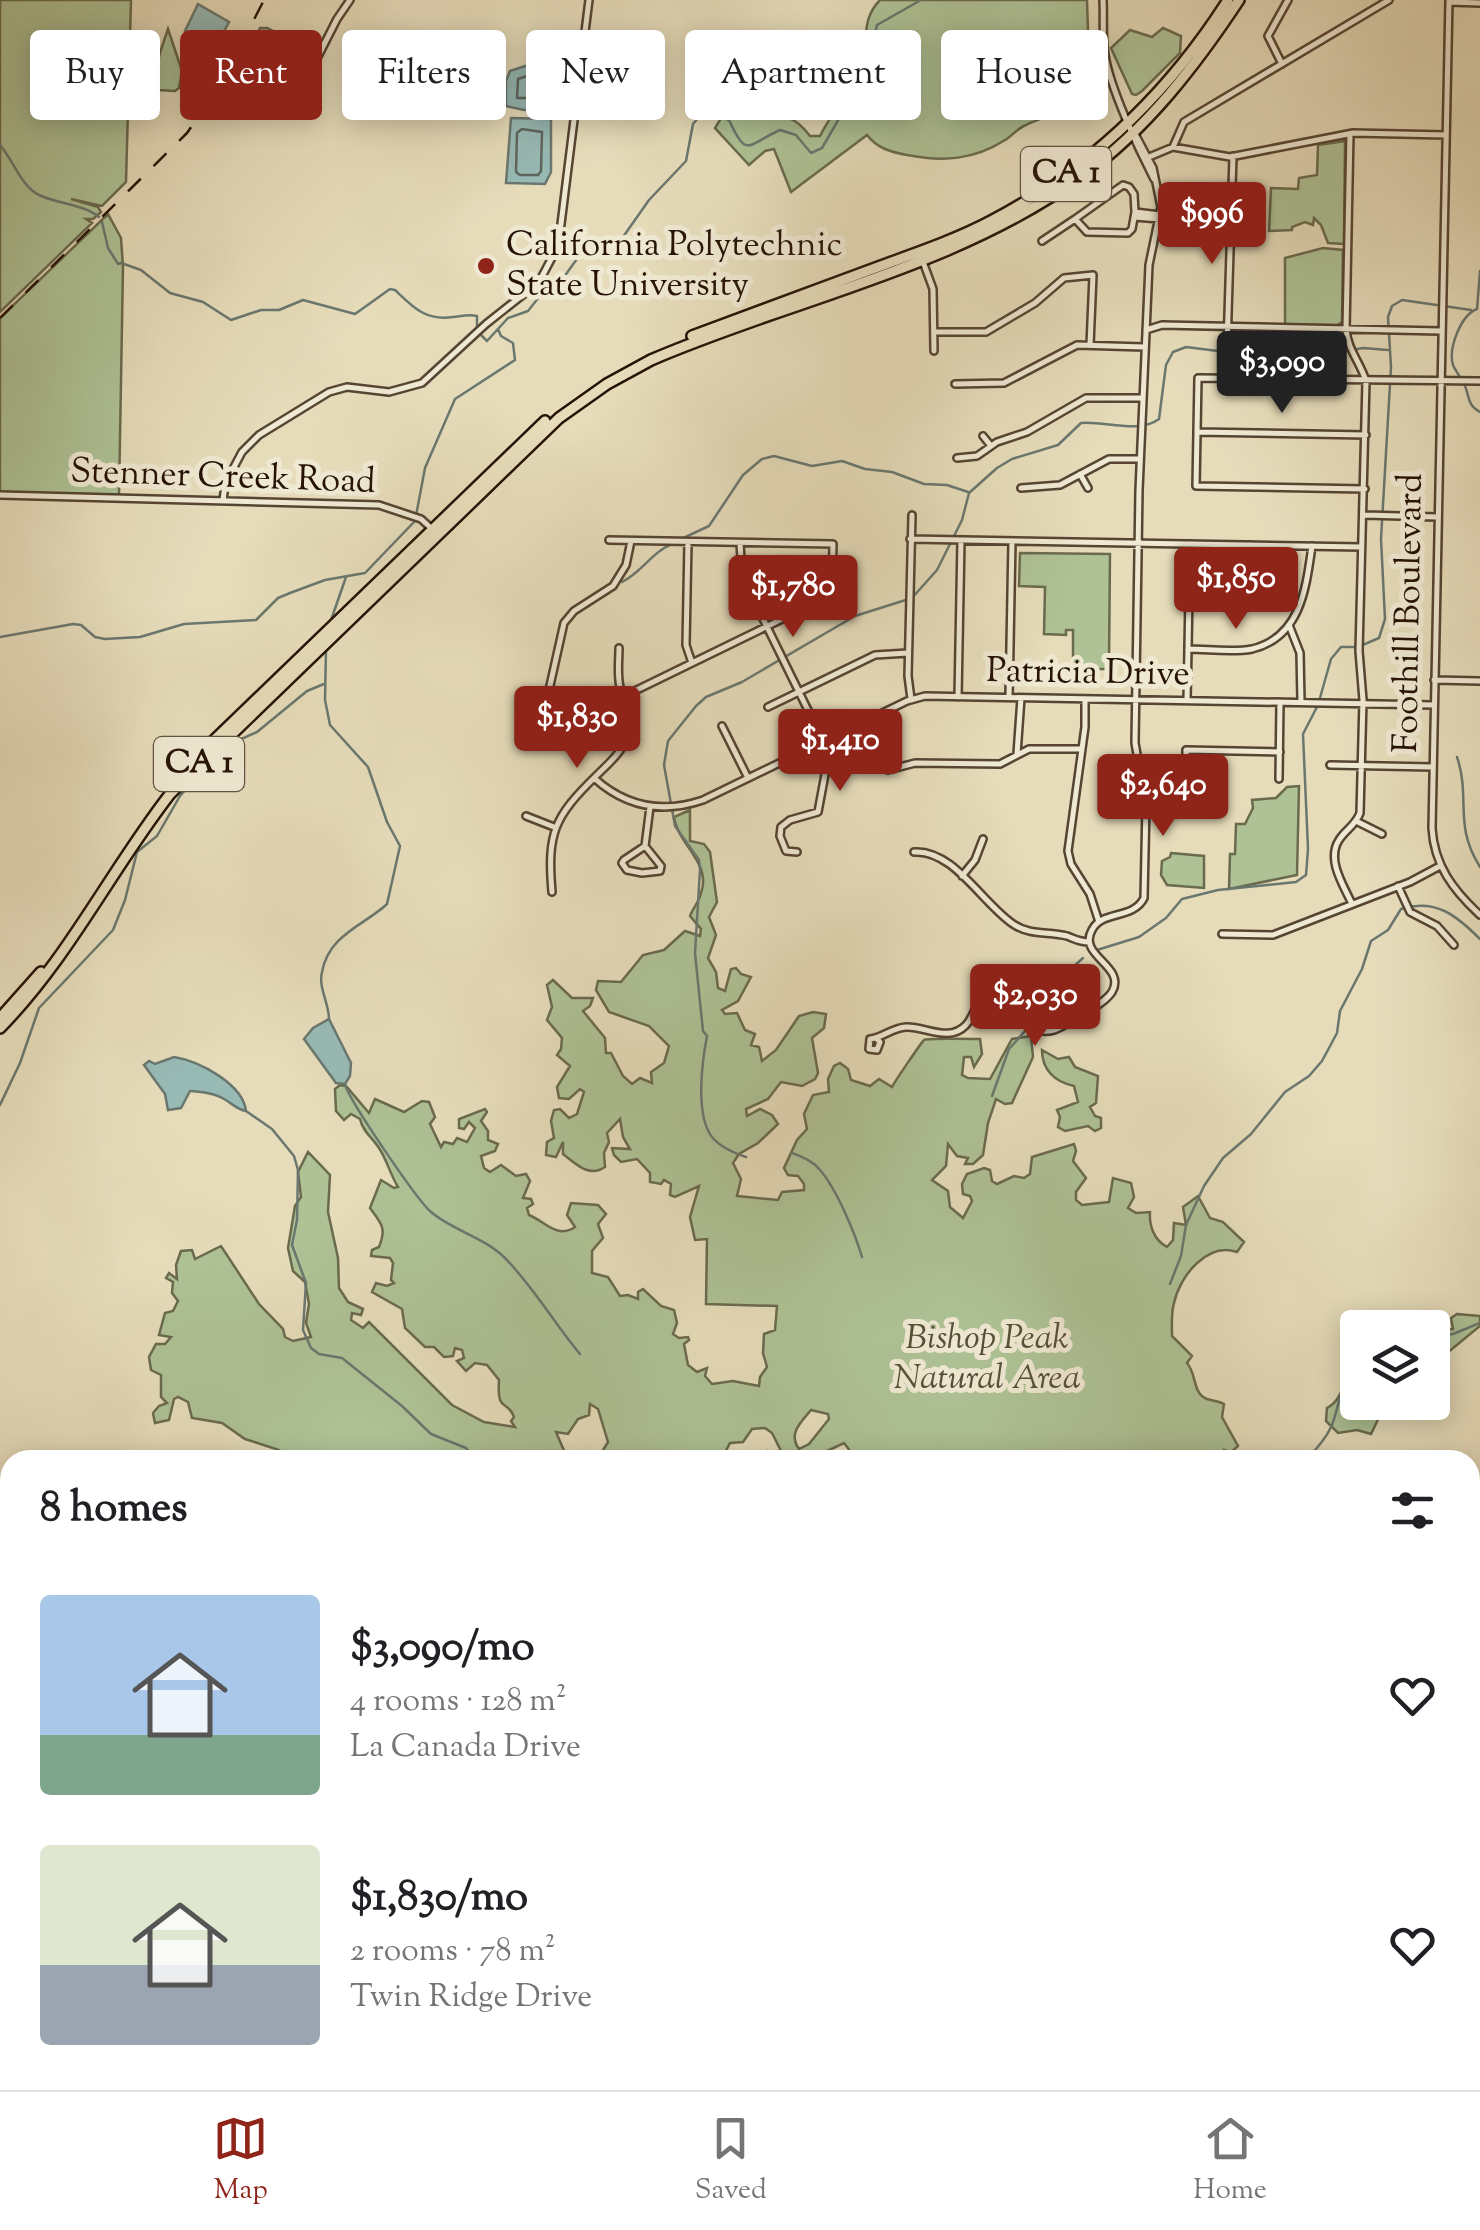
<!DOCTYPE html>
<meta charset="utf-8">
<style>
:root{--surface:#fff;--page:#f2f2f2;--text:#202124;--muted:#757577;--line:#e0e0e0;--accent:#8f2418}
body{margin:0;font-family:"Sorts Mill Goudy",serif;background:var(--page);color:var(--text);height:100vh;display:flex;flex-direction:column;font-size:38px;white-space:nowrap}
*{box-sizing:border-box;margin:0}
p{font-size:32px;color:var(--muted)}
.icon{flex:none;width:55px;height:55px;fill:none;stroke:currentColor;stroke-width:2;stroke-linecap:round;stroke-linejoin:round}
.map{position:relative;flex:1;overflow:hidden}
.sheet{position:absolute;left:0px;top:1450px;width:1480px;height:640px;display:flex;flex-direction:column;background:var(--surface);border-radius:30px 30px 0 0;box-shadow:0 5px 25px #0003}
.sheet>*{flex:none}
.hud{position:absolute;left:30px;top:30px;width:1420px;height:90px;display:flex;gap:20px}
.fabs{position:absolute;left:1340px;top:1310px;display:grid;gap:20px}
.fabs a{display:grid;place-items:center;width:110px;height:110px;border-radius:10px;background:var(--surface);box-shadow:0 5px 25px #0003;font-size:50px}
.price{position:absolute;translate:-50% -85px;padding:0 22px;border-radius:10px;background:var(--accent);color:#fff;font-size:32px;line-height:65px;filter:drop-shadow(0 2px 5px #0008)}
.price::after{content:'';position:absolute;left:50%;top:60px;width:30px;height:22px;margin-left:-15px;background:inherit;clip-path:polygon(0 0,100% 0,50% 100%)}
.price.on{background:#222;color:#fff}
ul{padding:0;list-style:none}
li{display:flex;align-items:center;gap:30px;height:250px;padding:0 40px}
li span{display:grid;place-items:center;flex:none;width:280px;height:200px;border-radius:10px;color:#555}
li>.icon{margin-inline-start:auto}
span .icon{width:120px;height:120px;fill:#fffc;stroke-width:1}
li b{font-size:42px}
h2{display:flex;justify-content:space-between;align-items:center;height:120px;padding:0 40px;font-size:42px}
.chip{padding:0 35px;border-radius:10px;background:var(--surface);box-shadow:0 5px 25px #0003;font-size:35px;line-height:90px}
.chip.on{background:var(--accent);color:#fff}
.tab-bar{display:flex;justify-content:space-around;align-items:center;height:140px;border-top:2px solid var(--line);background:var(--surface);font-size:28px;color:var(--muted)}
.tab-bar a{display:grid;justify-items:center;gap:5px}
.tab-bar .on{color:var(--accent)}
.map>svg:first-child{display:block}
</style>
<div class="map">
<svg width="1480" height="2090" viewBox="0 0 1480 2090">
<rect width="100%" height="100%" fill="#e6dcba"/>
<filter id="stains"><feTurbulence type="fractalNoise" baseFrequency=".002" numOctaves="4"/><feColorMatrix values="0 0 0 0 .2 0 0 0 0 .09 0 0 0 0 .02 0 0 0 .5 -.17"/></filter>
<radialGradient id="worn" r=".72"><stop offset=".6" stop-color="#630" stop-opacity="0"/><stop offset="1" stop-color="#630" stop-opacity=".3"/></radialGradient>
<path fill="#aec295" stroke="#6a6a4e" stroke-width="2.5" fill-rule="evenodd" d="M0,0H131L126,182L102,206L71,199L98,207L101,212L93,219H86L92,223L0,312Z
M880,0H1087L1088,32L1068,35L1060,65L1061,112C1049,116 1035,120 1024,126C1017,129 1012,136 1005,140C974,160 943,162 907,155C890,152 877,148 867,135L791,192L774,149L765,151L749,165L715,128L729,105C736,108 744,114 752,116C780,124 786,105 810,136H820C833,109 855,90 862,60C868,37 862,18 880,0Z
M260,28H267L313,51L295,88L289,86L281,103L235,80Z
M1163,28L1181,36L1180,53L1142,91L1136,95L1132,94L1111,48L1130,30L1152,37Z
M168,29L182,71L179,88L175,91L157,90C153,68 161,50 168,29Z
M1345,141L1344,244L1328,243L1321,225L1314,218L1313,225L1305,222L1292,227V230L1269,231L1271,188L1298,189L1299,178L1317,175L1318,145Z
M108,214L121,238L123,267L119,495L0,492V318Z
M1323,248L1343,250L1342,322L1335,327L1285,326V258Z
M1020,553L1110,554L1109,663L1105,669H1094V665H1090V669H1073V630H1066V635L1044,634L1045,587L1019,586Z
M1299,786L1297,875L1229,889L1230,854H1235L1236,824H1245L1253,808L1252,800L1276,798L1287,787Z
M690,810V841L704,844L710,852L717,902L709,917L716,935L708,958L716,972L718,988L725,991L731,969L736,968L741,974L751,977L738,1001L722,1010L725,1014L737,1013L745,1030L755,1034L751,1045L759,1047L762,1061L776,1050L799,1016L813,1012L826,1014L824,1028L812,1038L818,1073L815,1079L802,1086L781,1082L768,1099L746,1109L747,1116L760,1109L772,1115L778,1124L758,1143L739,1154L733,1163L741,1179L737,1196L778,1200L782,1192L804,1190V1184L798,1176L788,1175L784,1168L797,1140L807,1129L804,1114L813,1095L829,1092L828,1079L834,1066L840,1063L848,1069L851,1080L870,1086L879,1079L892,1087C895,1081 921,1043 924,1040C927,1038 974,1039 980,1039L982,1054L974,1067L971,1057H964L962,1075L968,1078L990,1079L1012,1039L1031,1036L1033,1057L1012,1103L1005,1104L996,1099L988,1123L983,1155L973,1164H965L968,1158L957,1156L948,1144L946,1166L932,1180L948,1191L950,1207L963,1218L972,1201L970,1196L963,1194L962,1184L967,1174L984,1168L990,1170L992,1181L997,1184L1014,1176L1024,1178L1030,1174L1032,1157L1074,1144L1076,1151L1073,1161L1086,1178L1076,1192V1200L1082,1205L1109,1202L1113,1178L1131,1183L1134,1197L1128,1208L1136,1213L1150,1212C1149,1226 1154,1240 1167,1247L1173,1240L1174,1223L1186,1225L1183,1207L1198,1196L1210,1218L1223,1222L1244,1242L1237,1252C1208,1242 1180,1275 1174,1303C1171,1313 1172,1325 1172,1336L1192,1356L1187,1363C1197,1374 1192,1393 1207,1399C1213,1401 1219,1401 1224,1404L1222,1417L1238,1446L1231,1452L1224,1450V1460H857L844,1443L827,1451L824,1460H766L764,1454L767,1451L783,1455L772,1433L765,1428L752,1429L743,1442L730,1443L721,1460H597L608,1442L598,1409L590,1404L589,1415L578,1419L568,1434L556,1432L568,1460H288L279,1450L245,1439L222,1423L192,1418L188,1402L178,1397L174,1399L169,1420L155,1423L153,1413L159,1406L167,1403L161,1397V1375L151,1370L149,1357L156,1344H165L171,1337L159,1335L165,1313L173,1311L178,1301L172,1293L173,1282L166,1278L169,1273L177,1279L176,1265L181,1251L192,1250L195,1259L221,1246L259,1304L283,1329L285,1337L293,1341L311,1337L306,1323L309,1304L305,1282L293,1271L288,1248L295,1206L301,1197L298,1172L308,1152L330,1175L328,1212L338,1258L339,1288L348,1302L363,1309L361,1315L352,1313L351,1320L363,1328L369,1322L452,1405L484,1422L515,1427L511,1421L514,1417C507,1398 497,1415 499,1380L487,1365L475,1363L466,1371L457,1361L464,1358L462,1350L455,1348L453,1356L444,1357L434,1347H425L405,1328L402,1309L372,1292L376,1283L387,1286L394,1283L391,1280L393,1263L390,1258L371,1256L372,1250L379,1247C387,1228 381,1223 370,1208L381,1180L394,1188L398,1187C390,1174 387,1160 379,1148C372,1137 363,1132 360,1119L351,1114L344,1120L336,1111L335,1089L340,1085L346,1086L369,1113L375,1099L404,1112L422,1101L429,1102L435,1117L430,1124L441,1147L444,1142L453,1144L457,1138L467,1142L475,1128L469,1122L464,1129L459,1128V1119L485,1109L487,1112L481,1121L488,1131V1140L498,1144L495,1151L481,1156L484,1168L490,1172L501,1165L516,1176L526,1174L530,1181L523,1198L531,1199L533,1204L527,1208L529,1215C546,1222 557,1239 575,1227L567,1215L571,1203L598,1205L606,1214L598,1224L603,1238L592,1251V1273L608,1277L620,1296L628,1295L638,1299V1292L643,1289L661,1306L674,1310L677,1323L673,1334L679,1338L688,1337L689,1340L684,1344L688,1365L697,1372L707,1368L705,1376L712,1384L733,1381L759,1386L760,1377L767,1367L763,1353L764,1334L775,1330L777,1306L706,1304L707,1239L695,1240L690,1217L699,1186L675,1197L670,1195L671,1184L664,1180L661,1184L650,1182V1173L637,1159L621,1162L614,1155L612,1148L630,1149L623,1137L620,1119L607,1133L609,1142L604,1153L605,1167C589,1178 576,1164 563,1154V1142L556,1157L546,1155L547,1142L554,1138L551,1121L554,1110L560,1109L569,1118L577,1114L584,1092L580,1089L569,1099L559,1098L557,1087L570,1066L557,1055L561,1049L562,1038L547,1020L552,1007L547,985L553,980L572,998H593L590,1006L583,1011L605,1038L606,1053H611L623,1076L632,1084L640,1078L652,1083L651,1072L664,1063L669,1046L649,1026L609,1012L596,990L598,981L621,982L643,955L664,950L685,931L700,936L701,929L690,916C693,908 699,902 701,893C712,863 678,845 674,817ZM811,1410L828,1414L829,1419L809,1444L799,1449C788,1434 800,1423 811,1410Z
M1171,853L1204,856V888L1167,885L1161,875L1162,861L1170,857Z
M1042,1050L1058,1059L1069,1057L1075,1067L1098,1076L1096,1103L1090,1107L1095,1116L1101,1118V1128L1095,1131L1088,1126L1065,1131L1058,1127L1060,1117L1057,1110L1078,1102L1074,1086C1055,1082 1042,1070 1042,1050Z
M1457,1314L1480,1316V1326L1447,1353L1433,1374V1332L1453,1329L1451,1318Z
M1357,1361L1358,1402L1386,1403L1371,1434L1357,1430L1338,1433L1326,1421L1327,1408C1346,1398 1342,1375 1357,1361Z
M10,2059V2080H161L170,2085L179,2080L215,2083L248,2080L266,2088L292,2090H0V2060Z
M315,2080H798L803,2090H301Z"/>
<path fill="#97bab5" stroke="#6a776f" stroke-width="2.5" d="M198,4L229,22L215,48L185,31Z
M546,59H556L559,66L553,107L524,110L506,106V81L510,71Z
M511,118L551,119V172L545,184L506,183Z
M329,1019L351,1063L350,1076L345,1084L336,1083L304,1039L313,1028Z
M174,1057C199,1061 243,1084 246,1111C236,1109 233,1104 224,1099C214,1093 201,1092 190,1091L181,1108L168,1110L165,1094L144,1065L149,1061L155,1064Z"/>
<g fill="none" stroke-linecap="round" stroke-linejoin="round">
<path stroke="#5e665e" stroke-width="2.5" d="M542,71L548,75L544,98H517L518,79Z
M522,129L542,132L541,171L538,175H520L516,172L517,133Z"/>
<path stroke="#6a776f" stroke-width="2.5" d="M0,145C14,161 20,185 39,195C58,204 83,204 99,217
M102,222L108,248L118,264L121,263
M124,264L141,270L170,293L203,302L231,320L261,310H279L303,300L355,314L390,289L395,290C413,307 425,321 453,317C462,316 468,314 477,316V326
M1480,271L1477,309C1461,315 1448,348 1453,365C1456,372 1462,379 1465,386C1470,398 1467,405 1480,412
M481,335L487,341L508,318L528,311L543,292L559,284L579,256L614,244L623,237L649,200L686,161L693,124L698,118L715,115L729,120C747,160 748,144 780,130L796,135L811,153L822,148L866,72L877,25L921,0
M679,540L709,526L743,475L762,459L774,456L812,466L842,461L865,469L892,472L924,484L947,485L968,492
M622,582C642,572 652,552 672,544
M329,626L346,577
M0,637L73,624L81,625L95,637L105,639L140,637L184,624L256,620L278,598L290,593L325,580L365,573L415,521L425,468L455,399L515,360L513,343L501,336L498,329
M326,649L325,700L330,725L368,767L387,822L400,846L387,904C365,925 329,934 322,972C318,987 329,1003 329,1019
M226,746L257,732L307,691L324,684
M1457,757C1471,799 1453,824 1480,867
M1097,950L1139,937L1166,918L1182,899L1218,890L1296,882L1306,875L1308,849L1303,734L1318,705L1331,659L1341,647H1358L1379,638L1385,619L1381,539L1391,367L1388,317L1392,306L1402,300L1471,310
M345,1084C348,1099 417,1200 431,1212C452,1230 483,1237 504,1257C533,1286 554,1323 580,1354
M992,1096L1009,1049L1034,1021L1053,985L1083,958
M0,1105L20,1063L39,1008L113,930L125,900L137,852L157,836L180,796L217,755
M246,1111L272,1129L294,1156L298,1170L297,1220L292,1245L306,1283L303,1330L311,1348L319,1354L342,1358L402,1406L431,1434L466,1448L476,1460
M792,1153C802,1157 813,1161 820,1170C836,1188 855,1233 862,1257
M746,1157C734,1153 720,1147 712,1137C695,1115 702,1062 707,1036L703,1031L695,953L700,870L699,860L675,826L664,765L668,741L696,706L706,697L742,682L855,616L912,598L937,570L962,520L969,493L997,468L1012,459L1058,445L1081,423C1106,421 1139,434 1159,419L1166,365L1173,352L1186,347L1242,354L1275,351L1319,356L1363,348L1388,350
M1170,1284L1181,1256L1186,1225L1204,1186L1223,1158L1251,1134L1285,1092L1309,1076L1322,1061L1337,1033L1340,1011L1362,969L1371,941L1388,930L1401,909C1436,898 1457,916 1480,939
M1432,1337L1453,1334L1480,1323
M1306,1460C1316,1449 1326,1439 1332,1425C1340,1404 1338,1387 1358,1372
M0,1496L10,1499
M0,1736L10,1731
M1470,1831L1480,1847
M0,2024L10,2029
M58,2080L76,2085L104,2080
M117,2080L153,2090
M911,2080L916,2090
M1216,2080L1235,2090"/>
<defs>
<path id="minor" d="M1103,0C1104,18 1102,37 1105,55C1110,88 1138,148 1154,179
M1449,0L1432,828C1434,865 1453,890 1480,915
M1449,2L1480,3
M1282,64L1268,36L1288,0
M303,86L337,19L350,0
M1350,134L1346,330C1348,350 1360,362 1366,381L1359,651L1363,700L1360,813C1355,826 1346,829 1339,840C1326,860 1344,886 1352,904
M1173,147L1184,122L1389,0
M1149,157L1173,147L1230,157L1353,133L1446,135
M1123,185L1129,187L1134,194L1135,212L1132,229L1128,233L1087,232L1075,219Z
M1135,212L1160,215
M1134,217L1160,219
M1042,241L1075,219
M922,259L933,289L934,351
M1146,330L1162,325L1440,331
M934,332H986L1035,303L1064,278L1093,275L1090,345
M1226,378L1233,156
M955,384L1004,383L1077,345L1144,347
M1197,432L1366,435
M983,436L991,446
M957,458L977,456L997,442L1027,432L1086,398H1143
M1080,474L1088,488
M1021,488L1060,485L1109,459H1140
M1365,489L1196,486L1198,378L1480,381
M0,495L379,505L421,519L431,528
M223,501L225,484L242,452L259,435L329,392L347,387L389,392L422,383L486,324L539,282L556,250L560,232L589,0
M1365,515L1437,517
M910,539L1361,547
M609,540L833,544L832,585L819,601L608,704L589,706L547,699L564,623L574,611L613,586L626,565L631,541
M688,542L686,645L692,663
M740,543L742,576L829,753L818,812L790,820L781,827L780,836L786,851L797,852
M1250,587V545
M1289,625L1300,653L1301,702
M1188,649C1208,649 1232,653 1252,649C1301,637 1306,588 1312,546
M1434,680L1480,681
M958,697L961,540
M1009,697L1012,541
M911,699L908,676L912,515
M1085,699V727L1068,851L1071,864L1090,894L1099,922
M1187,700L1190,544
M768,707L875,655L908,653
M722,726L748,778
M1017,754L1021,698
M1330,765L1433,767
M888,770L915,763L1000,764L1029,749H1082
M1186,777V750L1280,752
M594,778C625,806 662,814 703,800L907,701L925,696L1433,705
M1279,779L1280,702
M526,816L554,827
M1356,821L1382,834
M645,846L661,866L660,871L642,873L627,870L622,863L624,860Z
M645,846L650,807
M914,852C953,849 982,903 1013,924C1031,936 1048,931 1067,936C1075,939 1080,942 1089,942
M962,876L975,860L983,839
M1398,886L1410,912L1437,926L1454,945
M552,892C547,833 554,817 596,776C607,765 620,754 626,740C633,720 625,706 620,687C617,674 619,660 619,648
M1222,934L1273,935L1410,882L1440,866
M877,1039L880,1042L877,1050L869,1049L870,1039C883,1038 891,1028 906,1027C925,1026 949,1043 966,1025C978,1012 975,994 993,987L1011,995L1036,1030C1052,1034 1060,1028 1073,1020C1084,1013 1104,1004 1112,992C1127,966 1077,956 1092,930C1102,910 1133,920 1144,898L1146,805L1135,743L1139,490L1149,265L1161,207L1153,168L1135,134
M1470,1939L1480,1930"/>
<path id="highway" d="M692,336C754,313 816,290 878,267C916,253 955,240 991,221C1090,169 1168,94 1228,0
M207,747L545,421
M0,1018L41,972
M0,1028C68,959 111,870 170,794L559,418L607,384L651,360C792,299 958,267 1083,175C1147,129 1196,65 1239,0"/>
</defs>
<use href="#minor" stroke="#564533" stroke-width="10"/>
<use href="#highway" stroke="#261306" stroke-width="14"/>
<use href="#minor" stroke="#efe8d2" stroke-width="5"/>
<use href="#highway" stroke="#e6dcba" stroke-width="9"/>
<path stroke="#261306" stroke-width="2.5" stroke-dasharray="18 18" stroke-linecap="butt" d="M0,318L187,133L220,86L264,0"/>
</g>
<circle fill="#8f2418" stroke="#efe8d2" stroke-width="4" cx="486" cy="266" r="10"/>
<g text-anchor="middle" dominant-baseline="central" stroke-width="10" stroke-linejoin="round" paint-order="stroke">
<g fill="#efe8d2" stroke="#625343" stroke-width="2.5">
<rect x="1021" y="147" width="90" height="54" rx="8"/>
<rect x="154" y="737" width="90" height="54" rx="8"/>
</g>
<g font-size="32" font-weight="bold" fill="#261306">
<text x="1066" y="174">CA 1</text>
<text x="199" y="764">CA 1</text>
</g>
<g font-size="35" fill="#261306" stroke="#efe8d2" text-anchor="start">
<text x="506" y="246">California Polytechnic<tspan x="506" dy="40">State University</tspan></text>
</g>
<g font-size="35" fill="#261306" stroke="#efe8d2">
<text transform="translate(223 478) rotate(2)">Stenner Creek Road</text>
<text transform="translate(1410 613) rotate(-89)">Foothill Boulevard</text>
<text transform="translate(1088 674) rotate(1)">Patricia Drive</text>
</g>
<g font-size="35" font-style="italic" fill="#565038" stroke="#efe8d2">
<text x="987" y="1339">Bishop Peak<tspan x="987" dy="40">Natural Area</tspan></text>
</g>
</g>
<rect width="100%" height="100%" filter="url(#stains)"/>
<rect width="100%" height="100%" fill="url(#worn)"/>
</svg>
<div class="fabs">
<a><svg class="icon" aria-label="layers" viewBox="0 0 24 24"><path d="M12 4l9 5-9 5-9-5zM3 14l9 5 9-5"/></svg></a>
</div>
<b class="price" style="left:1212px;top:267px">$996</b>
<b class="price on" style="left:1282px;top:416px">$3,090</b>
<b class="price" style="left:1236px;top:632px">$1,850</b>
<b class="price" style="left:793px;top:640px">$1,780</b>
<b class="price" style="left:577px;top:771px">$1,830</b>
<b class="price" style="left:840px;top:794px">$1,410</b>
<b class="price" style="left:1163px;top:839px">$2,640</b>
<b class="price" style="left:1035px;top:1049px">$2,030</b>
<div class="hud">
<a class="chip">Buy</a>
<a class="chip on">Rent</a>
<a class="chip">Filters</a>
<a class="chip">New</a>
<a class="chip">Apartment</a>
<a class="chip">House</a>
</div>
<section class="sheet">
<h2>8 homes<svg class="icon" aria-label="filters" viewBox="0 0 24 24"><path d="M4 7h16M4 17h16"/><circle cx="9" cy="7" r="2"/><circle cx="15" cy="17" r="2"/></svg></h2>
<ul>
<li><span style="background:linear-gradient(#a9c7e8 70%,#7fa58c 0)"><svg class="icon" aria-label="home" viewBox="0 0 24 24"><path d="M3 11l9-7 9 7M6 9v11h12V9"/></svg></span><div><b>$3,090/mo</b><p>4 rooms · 128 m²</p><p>La Canada Drive</p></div><svg class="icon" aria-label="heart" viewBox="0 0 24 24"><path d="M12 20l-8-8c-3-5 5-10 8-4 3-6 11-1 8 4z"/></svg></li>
<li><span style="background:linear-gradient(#dfe7d0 60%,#9aa5b1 0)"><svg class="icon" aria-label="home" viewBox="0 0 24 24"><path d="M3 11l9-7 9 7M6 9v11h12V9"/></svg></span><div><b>$1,830/mo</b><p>2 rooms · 78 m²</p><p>Twin Ridge Drive</p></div><svg class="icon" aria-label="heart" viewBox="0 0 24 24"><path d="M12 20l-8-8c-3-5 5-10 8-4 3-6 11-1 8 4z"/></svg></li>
</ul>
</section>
</div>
<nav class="tab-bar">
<a class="on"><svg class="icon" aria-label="map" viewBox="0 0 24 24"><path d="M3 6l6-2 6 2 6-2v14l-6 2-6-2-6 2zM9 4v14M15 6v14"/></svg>Map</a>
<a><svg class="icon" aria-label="saved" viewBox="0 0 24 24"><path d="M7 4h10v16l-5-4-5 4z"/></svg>Saved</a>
<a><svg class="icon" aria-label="home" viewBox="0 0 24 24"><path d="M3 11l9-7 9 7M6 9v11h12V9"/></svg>Home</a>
</nav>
